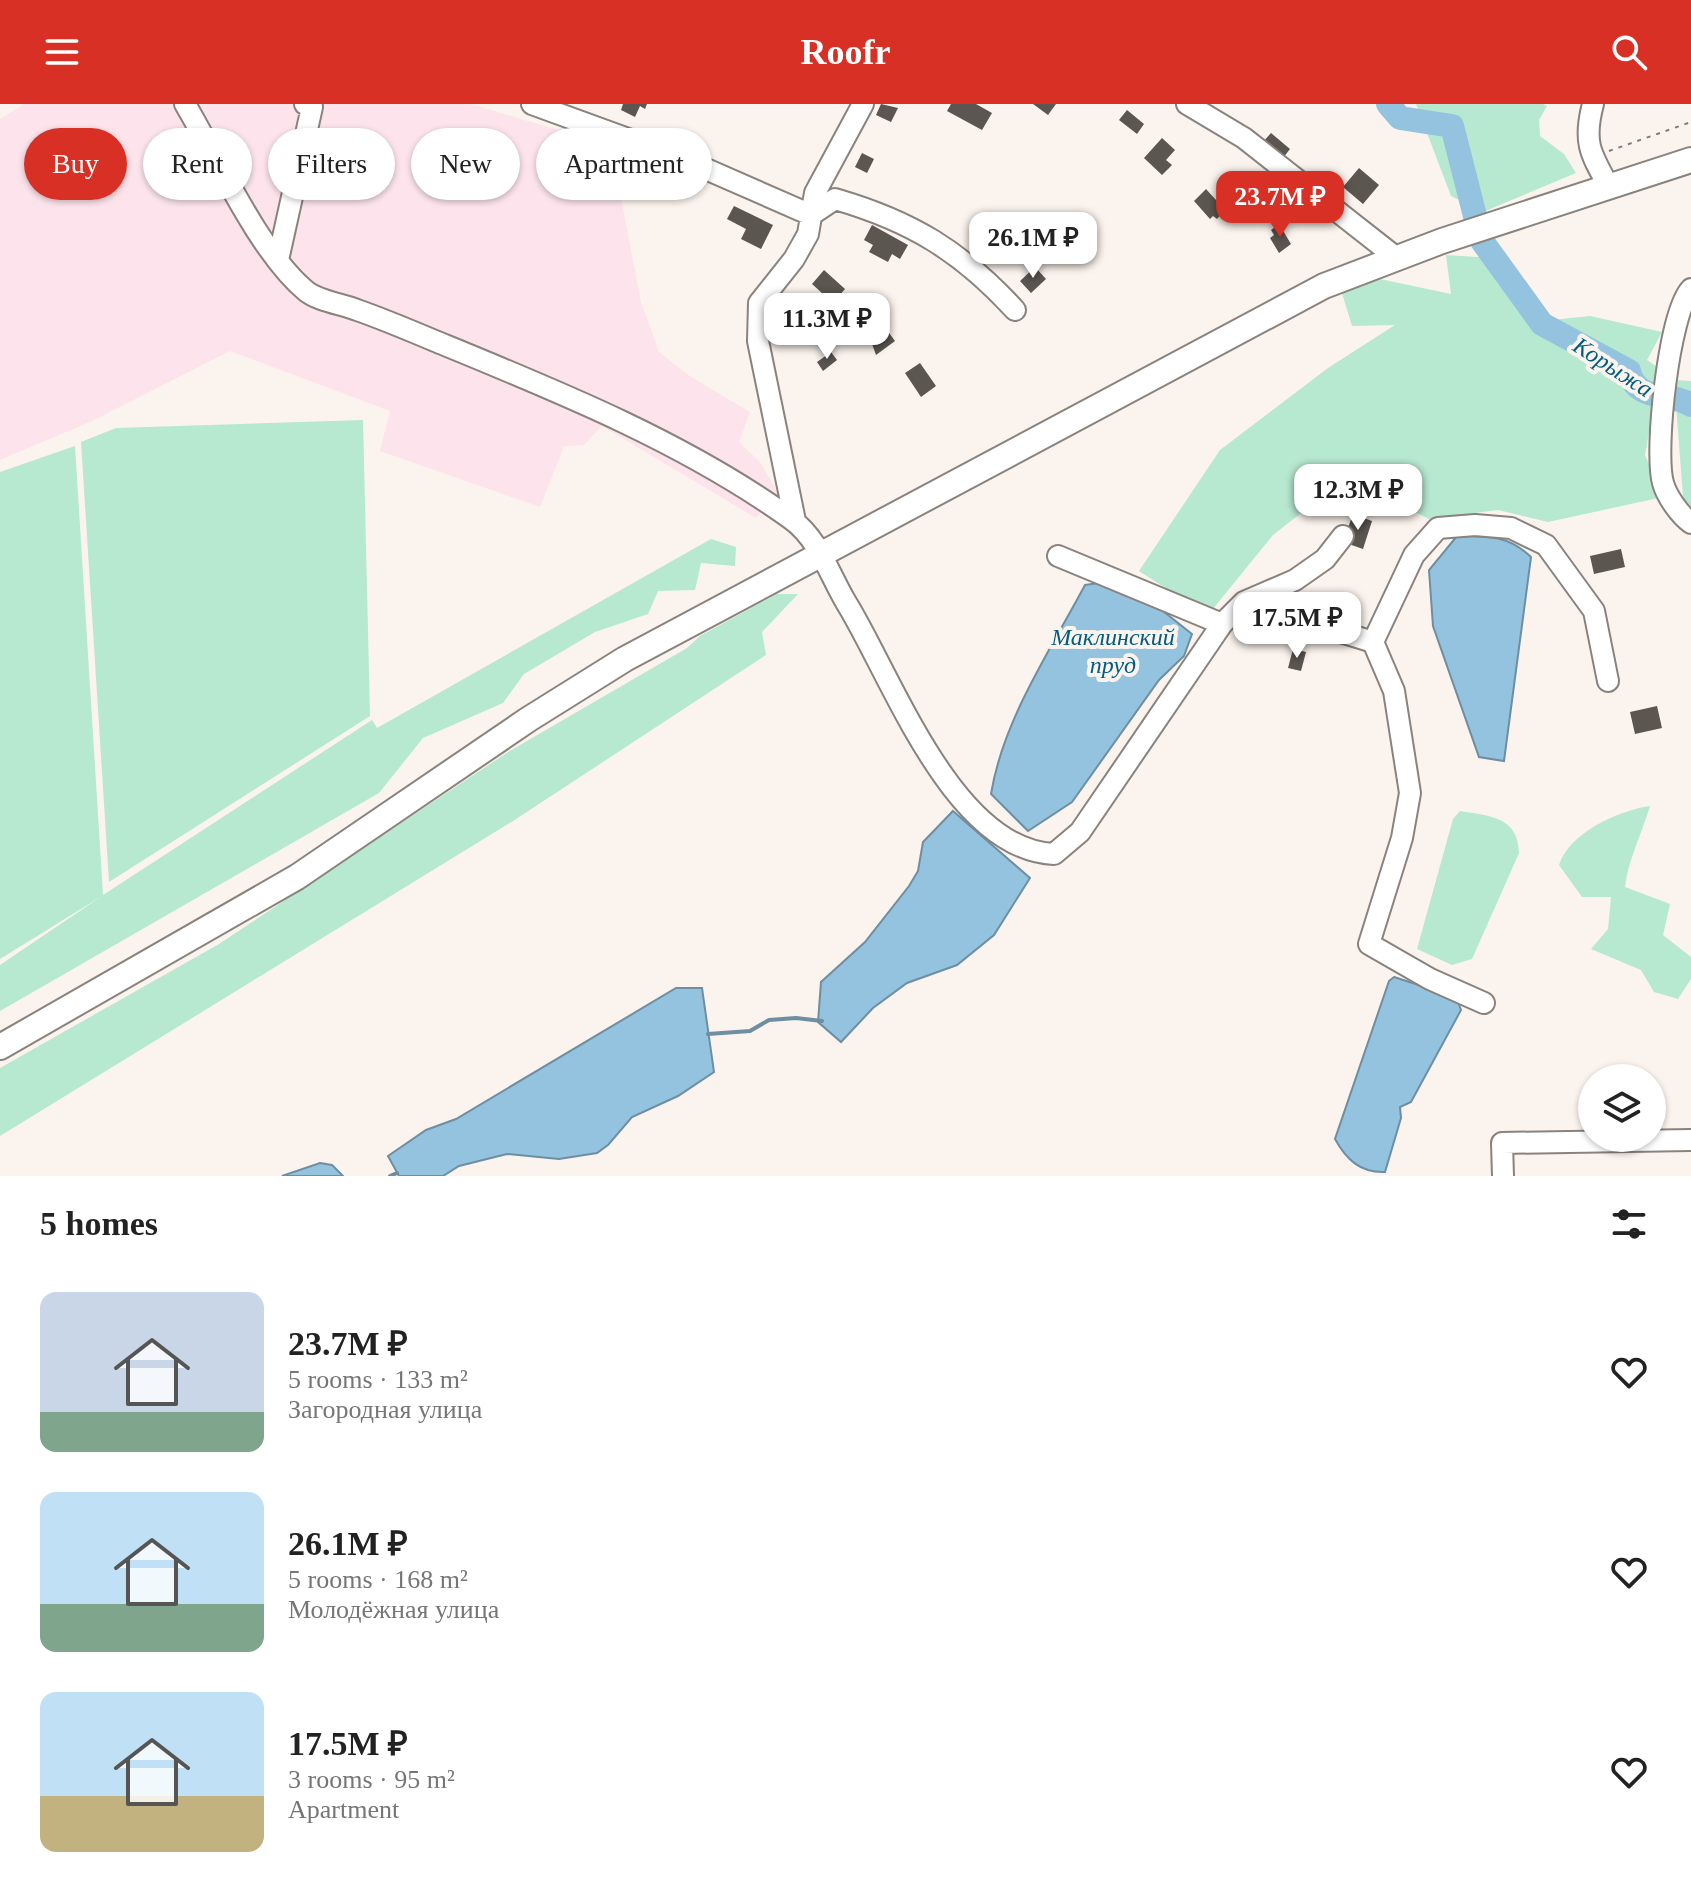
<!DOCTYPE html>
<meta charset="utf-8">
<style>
:root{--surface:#fff;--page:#f6f6f6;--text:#222;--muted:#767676;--accent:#d93025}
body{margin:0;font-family:Georgia,serif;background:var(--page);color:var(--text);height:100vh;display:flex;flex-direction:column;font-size:30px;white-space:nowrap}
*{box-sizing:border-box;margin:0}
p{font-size:26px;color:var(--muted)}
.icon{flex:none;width:44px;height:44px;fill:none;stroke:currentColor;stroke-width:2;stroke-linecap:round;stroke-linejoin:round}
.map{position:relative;height:1072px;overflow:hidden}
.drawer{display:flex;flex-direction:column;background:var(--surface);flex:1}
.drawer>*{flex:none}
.top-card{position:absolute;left:24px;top:24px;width:800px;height:72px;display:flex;gap:16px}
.buttons{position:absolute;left:1578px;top:960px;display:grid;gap:16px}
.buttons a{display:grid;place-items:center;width:88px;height:88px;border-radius:50%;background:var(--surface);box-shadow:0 2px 6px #0004;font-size:40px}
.price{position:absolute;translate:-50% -68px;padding:0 18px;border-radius:16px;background:#fff;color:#222;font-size:26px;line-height:52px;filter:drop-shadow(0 2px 4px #0008)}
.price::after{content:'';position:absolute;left:50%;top:48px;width:24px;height:18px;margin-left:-12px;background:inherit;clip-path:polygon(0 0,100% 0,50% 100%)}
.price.selected{background:var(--accent);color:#fff}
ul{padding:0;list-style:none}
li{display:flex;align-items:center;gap:24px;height:200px;padding:0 40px}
li span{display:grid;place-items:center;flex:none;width:224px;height:160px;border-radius:16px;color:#555}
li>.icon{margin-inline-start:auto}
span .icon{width:96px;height:96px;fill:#fffc;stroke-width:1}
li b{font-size:34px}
h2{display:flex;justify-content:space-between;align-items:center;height:96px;padding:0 40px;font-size:34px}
.pill{padding:0 28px;border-radius:36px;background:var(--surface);box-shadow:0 2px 6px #0004;font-size:28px;line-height:72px}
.pill.selected{background:var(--accent);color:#fff}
header{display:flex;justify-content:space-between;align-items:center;height:104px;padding:0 40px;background:var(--accent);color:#fff;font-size:36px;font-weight:700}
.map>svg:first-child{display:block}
</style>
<header><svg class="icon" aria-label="menu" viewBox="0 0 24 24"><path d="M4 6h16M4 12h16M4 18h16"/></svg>Roofr<svg class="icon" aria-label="search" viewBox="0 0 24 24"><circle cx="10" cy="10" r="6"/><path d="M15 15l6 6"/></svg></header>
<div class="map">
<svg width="1691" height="1072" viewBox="0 0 1691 1072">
<rect width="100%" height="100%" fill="#fbf3ed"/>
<path fill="#fce3ec" d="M24,0H471L611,42L641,198L659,248L691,273L750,308L739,338L760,358L779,391L756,414L602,322L584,341L564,342L540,403L380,347L390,307L230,247L92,317L0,356V15Z"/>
<path fill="#b7e8d0" d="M1416,0H1543L1547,2L1539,16L1540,32L1564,50L1576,69L1483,108L1451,92Z
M1446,151L1492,154L1552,216L1590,212L1662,228L1647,256L1660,265L1645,351L1663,393L1548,418L1498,406L1429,415L1380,390L1324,391L1273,431L1208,511L1139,467L1220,346L1328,264L1395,221L1352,222L1342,189L1375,174L1451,190Z
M1674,276L1691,277V409L1684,405Z
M363,316L370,612L109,778L81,338L116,324Z
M75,342L103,791L372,616L377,624L711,435L736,443L735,462L701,459L695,486L658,487L648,510L595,528L524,570L503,599L423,634L379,689L0,907V861L102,792L0,855V368Z
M777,490H798L762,528L766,551L513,717L0,1032V964L219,840L508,648L687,544L700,532Z
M1650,702C1642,729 1628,756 1625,783L1670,800L1663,831L1691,853V875L1678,895L1654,888L1641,866L1591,845L1608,825L1611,793H1582L1559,761C1570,728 1618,707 1650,702Z
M1460,707C1489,712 1518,712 1519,749L1472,855L1452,861L1417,845L1453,715Z"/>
<path fill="#94c3df" stroke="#6e8ea2" stroke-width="2" d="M1457,432C1487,432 1508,431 1531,453L1504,657L1479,653L1433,522L1429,466Z
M1099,479L1149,496L1192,530L1184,552L1159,576L1072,698L1028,727L991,690C1003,616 1050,547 1085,481Z
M953,707L1030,774L994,831L957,861L907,879L873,904L841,938L818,918L821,878L865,838L909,782L918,767L923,738Z
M1394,873L1456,893L1461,906L1411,998L1400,1003L1401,1014L1385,1068C1360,1069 1346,1055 1335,1035L1389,877Z
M676,884H702L714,968L678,992L632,1013L608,1041L597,1049L559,1055L507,1050L459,1062L443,1072H399L388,1052L426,1026L456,1015Z
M320,1059L332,1061L343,1072H282Z"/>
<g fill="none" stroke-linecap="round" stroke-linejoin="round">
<path stroke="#6e8ea2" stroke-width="4" d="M708,930L750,927L769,916L796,914L822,917
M390,1072L397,1069"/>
<path stroke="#94c3df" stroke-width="24" d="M1388,0L1400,14L1452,22L1475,112
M1482,137L1542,220L1629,267C1636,299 1670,287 1691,301"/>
</g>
<path fill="#5b5650" d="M623,0H647L645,5L640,2L635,13L621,6Z
M881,0L898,4L891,18L876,11Z
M951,0H976L992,9L982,26L947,7Z
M1033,0H1056L1048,11Z
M1127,6L1144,20L1137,30L1119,16Z
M1271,29L1290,45L1283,54L1263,38Z
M1162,34L1175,46L1166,56L1172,61L1162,71L1144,54Z
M862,49L874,55L867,69L855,63Z
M1359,64L1379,81L1363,100L1343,83Z
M1206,85L1225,106L1217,115L1213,112L1210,115L1194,97Z
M734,102L773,121L761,145L741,135L746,125L727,115Z
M1279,120L1291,140L1279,149L1270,134L1274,131L1271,126Z
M872,121L908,141L900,155L892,150L888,158L869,148L873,141L864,136Z
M1035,163L1046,175L1031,189L1020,177Z
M824,166L845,185L833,199L812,180Z
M881,218L895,237L876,251L871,237L876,233L870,225Z
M831,248L837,256L823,267L817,258Z
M920,259L936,282L921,293L905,269Z
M1353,410L1372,417L1363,445L1343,438Z
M1621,445L1625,463L1594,470L1590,452Z
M1293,545L1306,548L1301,567L1288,564Z
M1657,602L1662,624L1635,630L1630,608Z"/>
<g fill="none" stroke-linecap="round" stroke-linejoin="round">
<defs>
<path id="minor" d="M185,0C217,54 259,148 306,187C318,197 342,200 357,206C383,215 409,226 435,237C557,287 684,338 791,415C819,435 830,472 847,500C892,573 953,746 1054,750L1080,728L1222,520L1058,452
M532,0L683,55L811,111L835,95C911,117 961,147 1015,206
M1187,0L1244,34L1398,155
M1593,0C1583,38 1590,49 1609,83
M278,156L312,3L305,0
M1691,185C1669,209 1654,347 1663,379C1667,393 1680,411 1691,419
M795,417L758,237L759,199L794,155L808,130L815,89L863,0
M1244,498L1373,538L1414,451L1438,424L1475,421L1511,424L1546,441L1594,507L1608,577
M1222,520L1244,498L1295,476L1325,455L1343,432
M1373,538L1394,587L1410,689L1402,734L1369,840L1430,875L1484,899
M1503,1072L1502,1039L1691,1036"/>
<path id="major" d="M0,943L297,773L529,615L625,555L1324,182L1442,137L1691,56"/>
</defs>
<use href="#minor" stroke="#8a827d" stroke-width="24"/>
<use href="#major" stroke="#8a827d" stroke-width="28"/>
<path stroke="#817b77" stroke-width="2" stroke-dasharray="4 6" stroke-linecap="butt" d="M1609,47L1691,18"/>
<use href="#minor" stroke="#fff" stroke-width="20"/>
<use href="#major" stroke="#fff" stroke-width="24"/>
</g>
<g text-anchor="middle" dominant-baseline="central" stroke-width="8" stroke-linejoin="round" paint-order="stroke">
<g font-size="24" font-style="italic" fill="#025c80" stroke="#fbf3ed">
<text transform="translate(1613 263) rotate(33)">Корыжа</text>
<text x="1113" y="533">Маклинский<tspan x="1113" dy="28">пруд</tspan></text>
</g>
</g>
</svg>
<div class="buttons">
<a><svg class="icon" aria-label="layers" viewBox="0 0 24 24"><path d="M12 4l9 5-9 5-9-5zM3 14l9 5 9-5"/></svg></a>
</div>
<b class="price selected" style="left:1280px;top:135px">23.7M ₽</b>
<b class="price" style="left:1033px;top:176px">26.1M ₽</b>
<b class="price" style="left:827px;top:257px">11.3M ₽</b>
<b class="price" style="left:1358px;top:428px">12.3M ₽</b>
<b class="price" style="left:1297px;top:556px">17.5M ₽</b>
<div class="top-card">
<a class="pill selected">Buy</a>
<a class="pill">Rent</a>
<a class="pill">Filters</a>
<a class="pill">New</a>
<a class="pill">Apartment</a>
</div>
</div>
<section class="drawer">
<h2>5 homes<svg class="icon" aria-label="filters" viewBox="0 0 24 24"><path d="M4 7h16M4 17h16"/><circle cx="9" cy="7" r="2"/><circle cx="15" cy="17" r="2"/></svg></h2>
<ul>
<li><span style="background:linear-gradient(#c9d6e8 75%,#7fa58c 0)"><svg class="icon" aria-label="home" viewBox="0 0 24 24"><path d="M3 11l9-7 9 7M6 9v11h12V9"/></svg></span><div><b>23.7M ₽</b><p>5 rooms · 133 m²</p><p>Загородная улица</p></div><svg class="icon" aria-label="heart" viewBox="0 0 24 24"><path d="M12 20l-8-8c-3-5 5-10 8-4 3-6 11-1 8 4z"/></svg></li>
<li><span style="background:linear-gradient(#bfe0f5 70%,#7fa58c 0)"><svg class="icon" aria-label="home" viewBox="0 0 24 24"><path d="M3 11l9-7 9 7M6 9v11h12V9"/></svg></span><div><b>26.1M ₽</b><p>5 rooms · 168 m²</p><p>Молодёжная улица</p></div><svg class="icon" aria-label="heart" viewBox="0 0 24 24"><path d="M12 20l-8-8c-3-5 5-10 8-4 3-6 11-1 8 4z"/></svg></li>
<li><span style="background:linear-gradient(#bfe0f5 65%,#c2b280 0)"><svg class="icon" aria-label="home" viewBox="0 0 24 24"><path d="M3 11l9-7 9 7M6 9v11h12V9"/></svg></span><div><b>17.5M ₽</b><p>3 rooms · 95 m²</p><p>Apartment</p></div><svg class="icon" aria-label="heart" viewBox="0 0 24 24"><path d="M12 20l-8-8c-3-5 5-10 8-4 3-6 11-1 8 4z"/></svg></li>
</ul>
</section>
